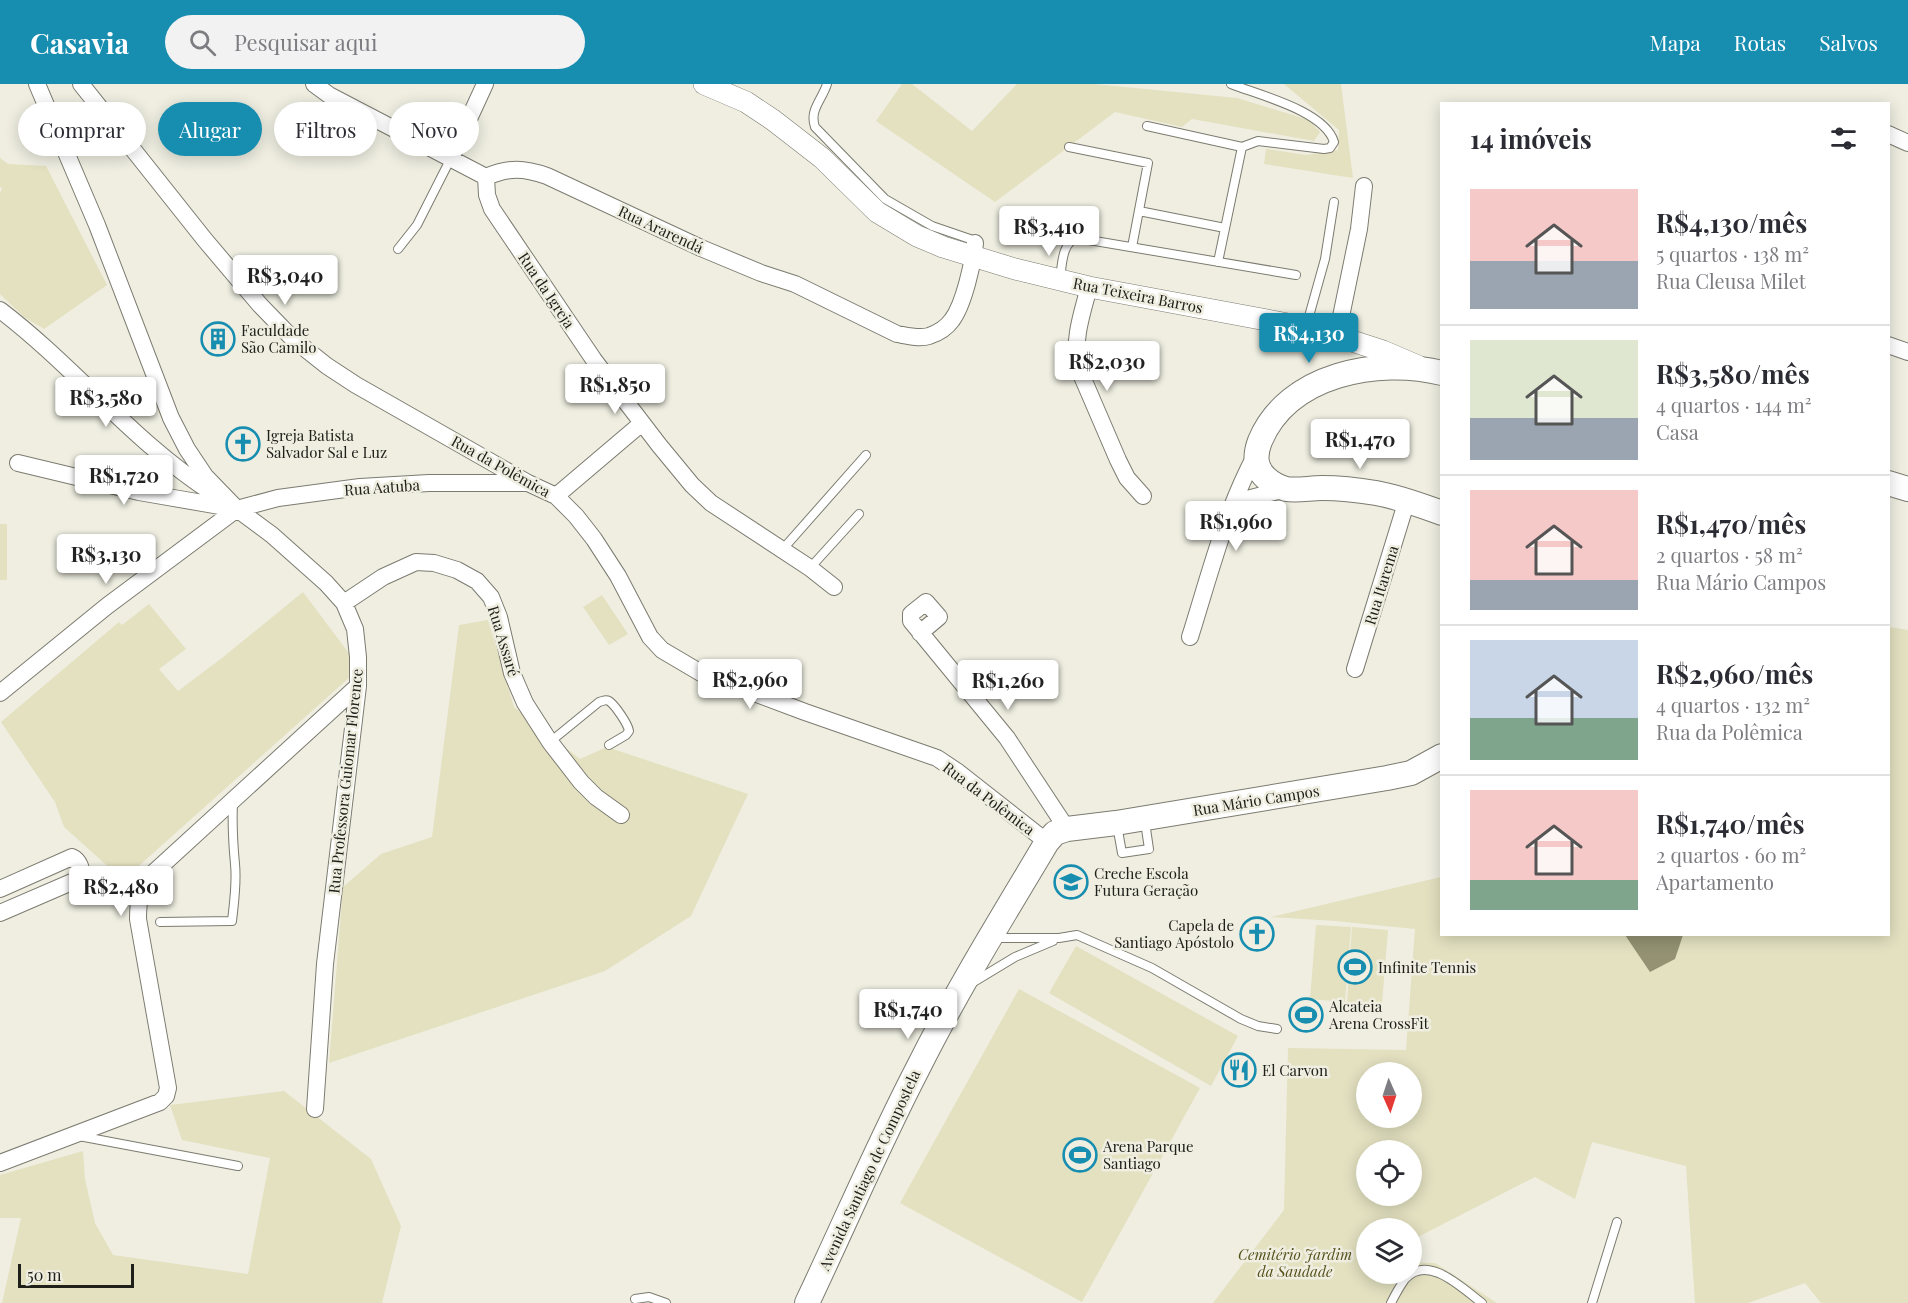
<!DOCTYPE html>
<html lang="pt">
<meta charset="utf-8">
<style>
:root{--surface:#fff;--page:#f2f2f3;--text:#2b2b33;--muted:#7c7c81;--line:#e1e1e2;--accent:#178db0}
body{margin:0;font-family:"Playfair Display",serif;background:var(--page);color:var(--text);height:100vh;display:flex;flex-direction:column;font-size:22px;white-space:nowrap}
*{box-sizing:border-box;margin:0}
p{font-size:20px;color:var(--muted)}
.icon{flex:none;width:33px;height:33px;fill:none;stroke:currentColor;stroke-width:2;stroke-linecap:round;stroke-linejoin:round}
.map{position:relative;flex:1;overflow:hidden}
.drawer{position:absolute;left:1440px;top:18px;width:450px;height:834px;display:flex;flex-direction:column;background:var(--surface);border-radius:0px;box-shadow:0 3px 15px #0003}
.drawer>*{flex:none}
.guide{position:absolute;left:18px;top:18px;width:570px;height:54px;display:flex;gap:12px}
.needle{width:39px;rotate:177deg}
.tools{position:absolute;left:1356px;top:978px;display:grid;gap:12px}
.tools a{display:grid;place-items:center;width:66px;height:66px;border-radius:50%;background:var(--surface);box-shadow:0 3px 15px #0003;font-size:30px}
.scale{position:absolute;left:18px;bottom:15px;width:116px;box-sizing:border-box;padding-left:6px;border:3px solid #20201b;border-top:0;font-size:16px;line-height:21px;white-space:nowrap;color:#20201b;-webkit-text-stroke:4px #efeee1;paint-order:stroke}
.price{position:absolute;translate:-50% -51px;padding:0 14px;border-radius:6px;background:#fff;color:#222;font-size:20px;line-height:39px;filter:drop-shadow(0 2px 3px #0008)}
.price::after{content:'';position:absolute;left:50%;top:36px;width:18px;height:14px;margin-left:-9px;background:inherit;clip-path:polygon(0 0,100% 0,50% 100%)}
.price.active{background:var(--accent);color:#fff}
ul{padding:0;list-style:none}
li{display:flex;align-items:center;gap:18px;height:150px;padding:0 30px}
li+li{border-top:2px solid var(--line)}
li span{display:grid;place-items:center;flex:none;width:168px;height:120px;border-radius:0px;color:#555}
li>.icon{margin-inline-start:auto}
span .icon{width:72px;height:72px;fill:#fffc;stroke-width:1}
li b{font-size:26px}
h2{display:flex;justify-content:space-between;align-items:center;height:72px;padding:0 30px;font-size:26px}
.chip{padding:0 21px;border-radius:27px;background:var(--surface);box-shadow:0 3px 15px #0003;font-size:21px;line-height:54px}
.chip.active{background:var(--accent);color:#fff}
header{display:flex;align-items:center;gap:36px;box-sizing:border-box;height:84px;padding:0 30px;background:var(--accent);color:#fff}
header strong{font-size:28px}
nav{display:flex;gap:33px;margin-inline-start:auto;font-size:21px}
.search{width:420px;height:54px;background:var(--page);display:flex;align-items:center;gap:15px;box-sizing:border-box;padding:0 21px;border-radius:33px;color:var(--muted);font-size:22px}
.map>svg:first-child{display:block}
</style>
<header>
<strong>Casavia</strong>
<div class="search"><svg class="icon" aria-label="search" viewBox="0 0 24 24"><circle cx="10" cy="10" r="6"/><path d="M15 15l6 6"/></svg>Pesquisar aqui</div>
<nav><a>Mapa</a><a>Rotas</a><a>Salvos</a></nav>
</header>
<div class="map">
<svg width="1908" height="1219" viewBox="0 0 1908 1219">
<rect width="100%" height="100%" fill="#efeee1"/>
<path fill="#e3e1c0" fill-rule="evenodd" d="M902,0H912L972,47L1017,0H1094L1237,14L1309,36L1320,48L1314,57L1192,35L1182,43L1115,28L995,118L876,37Z
M1284,0H1341L1353,94L1264,80L1266,65L1306,71L1338,66L1339,46Z
M0,74L8,80L46,82L107,201L44,245L24,233L0,210V109L2,104L0,103Z
M0,440H7V496H0Z
M303,508L360,584L123,796L64,743L55,718L1,638L119,538L122,541L149,520L186,565L159,585L178,607L222,574Z
M602,511L628,550L609,561L583,523Z
M488,536L514,623L580,675L607,663L748,710L691,832L605,887L329,979L343,803L381,770L432,753L459,541Z
M1889,543L1908,546V1219H1821L1805,1199L1748,1219H1695L1686,1082L1592,1058L1575,1115L1535,1093L1412,1156V1144H1366V1190H1412V1178L1435,1179L1497,1219H1213L1284,1126L1288,964L1406,966L1415,845L1335,837L1271,833L1441,793L1442,850H1888ZM1366,988H1412V1034H1366ZM1366,1066H1412V1112H1366Z
M1316,841L1351,843L1345,918L1310,915Z
M1352,843L1388,846L1382,920L1347,918Z
M1076,862L1238,952L1211,1002L1049,909Z
M1019,905L1200,1004L1082,1218L900,1119Z
M284,1007L371,1075L401,1142L382,1219H2L21,1134H0V1091L83,1067L85,1095L95,1139L113,1171L248,1190L270,1074L182,1056L170,1021Z"/>
<path fill="#949273" d="M1625,851H1683L1675,875L1650,888Z"/>
<g fill="none" stroke-linecap="round" stroke-linejoin="round">
<defs>
<path id="service" d="M827,0C822,16 809,26 815,43L885,115L932,142L970,155L975,159
M1147,42L1242,63
M1069,63L1148,79L1132,163
M1139,127L1225,144
M398,165L417,141L451,74
M1218,178L1242,63L1258,57L1324,65L1330,64L1334,58C1325,27 1259,11 1231,0
M1060,195C1062,181 1062,158 1077,154L1296,191
M1306,243L1325,175L1334,118
M782,466L866,371
M810,484L859,430
M550,658L599,618C604,617 605,615 609,617C615,621 628,640 629,647L626,651L609,661
M1117,741L1122,769L1149,765L1145,738
M160,838L232,837C234,819 237,799 235,780C233,759 232,740 233,719
M994,854H1059L1077,851L1152,884L1241,935L1258,942L1277,945
M972,899L1015,873L1053,857
M79,1052L238,1082
M635,1215L649,1213L666,1219
M1391,1219C1395,1211 1400,1202 1405,1195C1428,1169 1463,1205 1482,1219
M1592,1219L1617,1138"/>
<path id="minor" d="M37,0L97,141L171,334L187,365L205,392L237,425L272,451L326,499L344,519L355,545L358,573V602L325,880L315,1025
M81,0L205,156L260,221L293,255L327,282L356,301L528,399L556,412L576,432L594,455L618,492L650,553L662,566L701,589L805,628L937,674L958,688L1047,758
M314,0L329,11L486,93C509,83 524,84 547,92L701,164L761,189L795,200L897,250C908,252 919,255 929,252C938,249 947,243 952,236C964,220 973,179 975,159
M1888,50L1908,59
M451,74L485,0
M486,93L487,111L492,125L594,276L659,361L692,401L711,419L810,484L834,503
M1089,203C1082,230 1073,254 1078,283L1118,376L1127,394L1143,412
M0,226C75,283 134,359 214,410
M1337,252L1359,145L1364,102
M1888,261L1908,268
M18,379L139,408L237,425
M556,412L642,339
M1233,421L1247,415L1286,405
M344,519L383,493L416,478L434,479L457,486L477,497L491,513L499,533L512,589L525,619L550,658L581,698L596,713L621,731
M920,549L939,533L926,518L911,530V537L1007,654L1067,745
M1190,553C1209,493 1225,428 1255,372
M1355,585L1407,416
M0,609L107,522L237,425L278,414L360,403L429,399H527
M0,805L72,773C79,776 83,786 81,794L0,829
M0,1079L160,1018L166,1012L168,1004L138,835C138,817 140,806 150,792L358,602"/>
<path id="tertiary" d="M704,0L746,18L773,36L822,74L877,128L917,152L943,163L1015,185L1089,203L1315,245L1383,267L1418,282"/>
<path id="secondary" d="M1442,289C1378,273 1288,290 1260,357C1255,370 1254,383 1266,394C1271,399 1279,403 1286,405C1297,407 1310,404 1322,404C1340,404 1358,406 1376,409C1399,413 1420,421 1442,429
M1888,399L1908,405
M807,1219C844,1141 878,1061 918,984C957,906 1003,832 1047,758L1055,749L1067,745L1116,739L1387,694L1411,689L1442,672"/>
</defs>
<use href="#service" stroke="#7c7b70" stroke-width="10"/>
<use href="#minor" stroke="#7c7b70" stroke-width="18"/>
<use href="#tertiary" stroke="#7c7b70" stroke-width="22"/>
<use href="#secondary" stroke="#7c7b70" stroke-width="26"/>
<use href="#service" stroke="#fff" stroke-width="8"/>
<use href="#minor" stroke="#fff" stroke-width="16"/>
<use href="#tertiary" stroke="#fff" stroke-width="21"/>
<use href="#secondary" stroke="#fff" stroke-width="24"/>
</g>
<defs>
<symbol id="building-ring" viewBox="-11 -11 22 22"><circle r="9.5" fill="#efeee1" stroke="#178db0" stroke-width="1.5"/><path d="M-4-6H4V6H1V3H-1V6H-4ZM-2.5-4.3h1.7v1.8h-1.7ZM.8-4.3h1.7v1.8H.8ZM-2.5-1h1.7V.8h-1.7ZM.8-1h1.7V.8H.8Z" fill="#178db0"/></symbol>
<symbol id="church-ring" viewBox="-11 -11 22 22"><circle r="9.5" fill="#efeee1" stroke="#178db0" stroke-width="1.5"/><path d="M-1.2-6h2.4v3.5h3.3v2.4h-3.3V6h-2.4V-.1h-3.3v-2.4h3.3Z" fill="#178db0"/></symbol>
<symbol id="school-ring" viewBox="-11 -11 22 22"><circle r="9.5" fill="#efeee1" stroke="#178db0" stroke-width="1.5"/><path d="M0-5L7-2L0 1L-7-2ZM-4 1L0 2.5L4 1V4Q0 6-4 4Z" fill="#178db0"/></symbol>
<symbol id="stadium-ring" viewBox="-11 -11 22 22"><circle r="9.5" fill="#efeee1" stroke="#178db0" stroke-width="1.5"/><path d="M0-5a6.5 5 0 1 0 0 10a6.5 5 0 1 0 0-10ZM-3.5-1.8h7v3.6h-7Z" fill="#178db0"/></symbol>
<symbol id="restaurant-ring" viewBox="-11 -11 22 22"><circle r="9.5" fill="#efeee1" stroke="#178db0" stroke-width="1.5"/><path d="M-5-6h1v4h1v-4h1v4h1v-4h1v5L-1.5 .5V6h-2V.5L-5-1ZM5-6V6H3V1.5H1.5Q1.5-4 5-6Z" fill="#178db0"/></symbol>
</defs>
<g fill-rule="evenodd">
<use href="#building-ring" x="199" y="236" width="38" height="38"/>
<use href="#church-ring" x="224" y="341" width="38" height="38"/>
<use href="#school-ring" x="1052" y="779" width="38" height="38"/>
<use href="#church-ring" x="1238" y="831" width="38" height="38"/>
<use href="#stadium-ring" x="1336" y="864" width="38" height="38"/>
<use href="#stadium-ring" x="1287" y="912" width="38" height="38"/>
<use href="#restaurant-ring" x="1220" y="967" width="38" height="38"/>
<use href="#stadium-ring" x="1061" y="1052" width="38" height="38"/>
</g>
<g text-anchor="middle" dominant-baseline="central" stroke-width="5" stroke-linejoin="round" paint-order="stroke">
<g font-size="15" fill="#20201b" stroke="#efeee1">
<text transform="translate(661 145) rotate(25)">Rua Ararendá</text>
<text transform="translate(547 206) rotate(56)">Rua da Igreja</text>
<text transform="translate(1138 211) rotate(11)">Rua Teixeira Barros</text>
<text transform="translate(501 382) rotate(29)">Rua da Polêmica</text>
<text transform="translate(382 403) rotate(-4)">Rua Aatuba</text>
<text transform="translate(1381 501) rotate(-73)">Rua Itarema</text>
<text transform="translate(504 557) rotate(73)">Rua Assaré</text>
<text transform="translate(345 697) rotate(-84)">Rua Professora Guiomar Florence</text>
<text transform="translate(989 714) rotate(37)">Rua da Polêmica</text>
<text transform="translate(1256 716) rotate(-9)">Rua Mário Campos</text>
<text transform="translate(869 1086) rotate(-65)">Avenida Santiago de Compostela</text>
</g>
<g font-size="15" fill="#20201b" stroke="#efeee1" text-anchor="start">
<text x="241" y="246">Faculdade<tspan x="241" dy="17">São Camilo</tspan></text>
<text x="266" y="351">Igreja Batista<tspan x="266" dy="17">Salvador Sal e Luz</tspan></text>
<text x="1094" y="789">Creche Escola<tspan x="1094" dy="17">Futura Geração</tspan></text>
<text x="1234" y="841" text-anchor="end">Capela de<tspan x="1234" dy="17">Santiago Apóstolo</tspan></text>
<text x="1378" y="883">Infinite Tennis</text>
<text x="1329" y="922">Alcateia<tspan x="1329" dy="17">Arena CrossFit</tspan></text>
<text x="1262" y="986">El Carvon</text>
<text x="1103" y="1062">Arena Parque<tspan x="1103" dy="17">Santiago</tspan></text>
</g>
<g font-size="15" font-style="italic" fill="#56511b" stroke="#efeee1">
<text x="1295" y="1170">Cemitério Jardim<tspan x="1295" dy="17">da Saudade</tspan></text>
</g>
</g>
</svg>
<div class="tools">
<a><svg class="needle" viewBox="-14 -14 28 28"><path d="M0-13l5 13h-10z" fill="#e53935"/><path d="M0 13l5-13h-10z" fill="#7c7c81"/></svg></a>
<a><svg class="icon" aria-label="locate" viewBox="0 0 24 24"><circle cx="12" cy="12" r="6"/><path d="M12 2v4M12 18v4M2 12h4M18 12h4"/></svg></a>
<a><svg class="icon" aria-label="layers" viewBox="0 0 24 24"><path d="M12 4l9 5-9 5-9-5zM3 14l9 5 9-5"/></svg></a>
</div>
<div class="scale">50 m</div>
<b class="price" style="left:1049px;top:173px">R$3,410</b>
<b class="price" style="left:285px;top:222px">R$3,040</b>
<b class="price active" style="left:1309px;top:280px">R$4,130</b>
<b class="price" style="left:1107px;top:308px">R$2,030</b>
<b class="price" style="left:615px;top:331px">R$1,850</b>
<b class="price" style="left:106px;top:344px">R$3,580</b>
<b class="price" style="left:1360px;top:386px">R$1,470</b>
<b class="price" style="left:124px;top:422px">R$1,720</b>
<b class="price" style="left:1236px;top:468px">R$1,960</b>
<b class="price" style="left:106px;top:501px">R$3,130</b>
<b class="price" style="left:750px;top:626px">R$2,960</b>
<b class="price" style="left:1008px;top:627px">R$1,260</b>
<b class="price" style="left:121px;top:833px">R$2,480</b>
<b class="price" style="left:908px;top:956px">R$1,740</b>
<div class="guide">
<a class="chip">Comprar</a>
<a class="chip active">Alugar</a>
<a class="chip">Filtros</a>
<a class="chip">Novo</a>
</div>
<section class="drawer">
<h2>14 imóveis<svg class="icon" aria-label="filters" viewBox="0 0 24 24"><path d="M4 7h16M4 17h16"/><circle cx="9" cy="7" r="2"/><circle cx="15" cy="17" r="2"/></svg></h2>
<ul>
<li><span style="background:linear-gradient(#f6c9c9 60%,#9aa5b1 0)"><svg class="icon" aria-label="home" viewBox="0 0 24 24"><path d="M3 11l9-7 9 7M6 9v11h12V9"/></svg></span><div><b>R$4,130/mês</b><p>5 quartos · 138 m²</p><p>Rua Cleusa Milet</p></div></li>
<li><span style="background:linear-gradient(#dfe7d0 65%,#9aa5b1 0)"><svg class="icon" aria-label="home" viewBox="0 0 24 24"><path d="M3 11l9-7 9 7M6 9v11h12V9"/></svg></span><div><b>R$3,580/mês</b><p>4 quartos · 144 m²</p><p>Casa</p></div></li>
<li><span style="background:linear-gradient(#f6c9c9 75%,#9aa5b1 0)"><svg class="icon" aria-label="home" viewBox="0 0 24 24"><path d="M3 11l9-7 9 7M6 9v11h12V9"/></svg></span><div><b>R$1,470/mês</b><p>2 quartos · 58 m²</p><p>Rua Mário Campos</p></div></li>
<li><span style="background:linear-gradient(#c9d6e8 65%,#7fa58c 0)"><svg class="icon" aria-label="home" viewBox="0 0 24 24"><path d="M3 11l9-7 9 7M6 9v11h12V9"/></svg></span><div><b>R$2,960/mês</b><p>4 quartos · 132 m²</p><p>Rua da Polêmica</p></div></li>
<li><span style="background:linear-gradient(#f6c9c9 75%,#7fa58c 0)"><svg class="icon" aria-label="home" viewBox="0 0 24 24"><path d="M3 11l9-7 9 7M6 9v11h12V9"/></svg></span><div><b>R$1,740/mês</b><p>2 quartos · 60 m²</p><p>Apartamento</p></div></li>
</ul>
</section>
</div>
